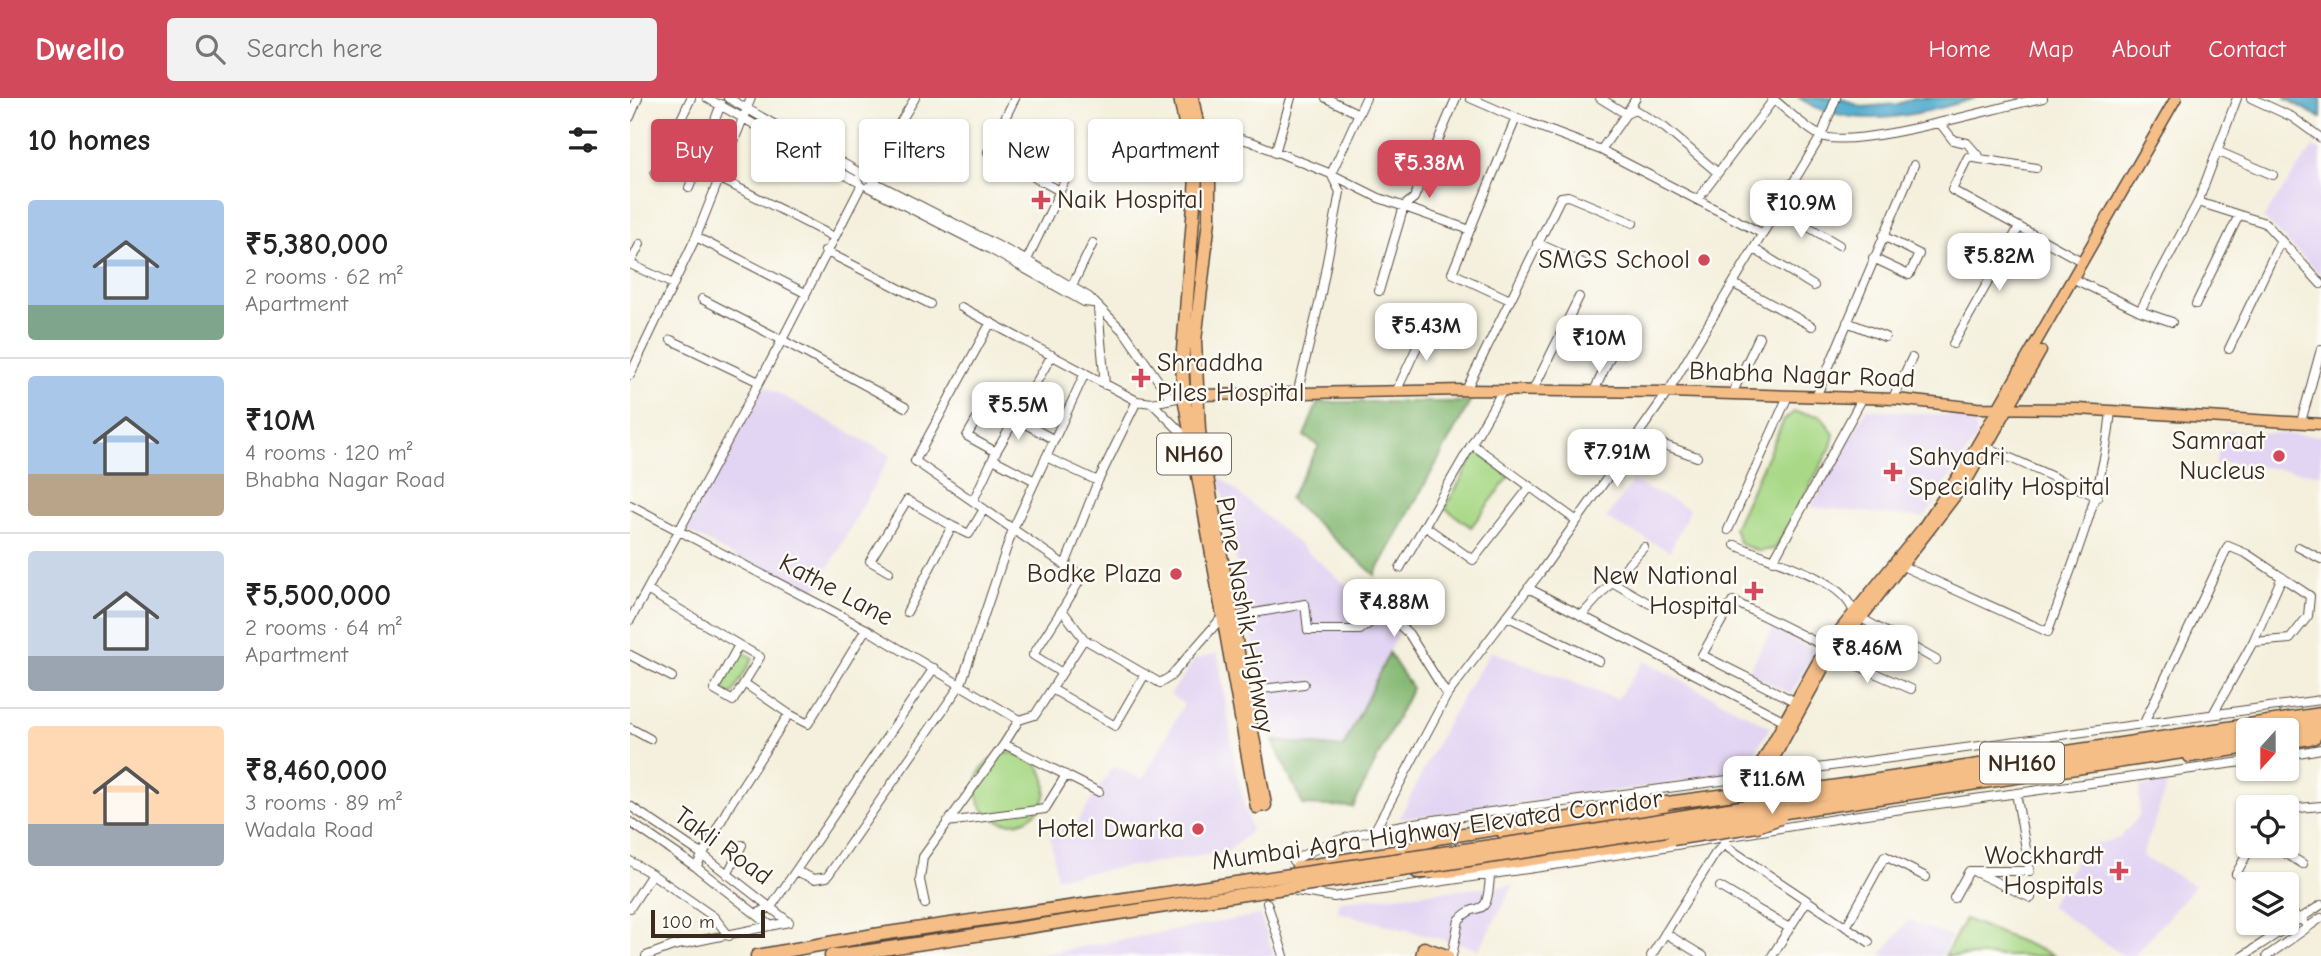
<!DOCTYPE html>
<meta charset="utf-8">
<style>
:root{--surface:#fff;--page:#f2f2f2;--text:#222;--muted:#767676;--line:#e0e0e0;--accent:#d1495b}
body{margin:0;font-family:"Comic Neue",sans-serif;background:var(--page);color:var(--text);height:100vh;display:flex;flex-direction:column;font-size:26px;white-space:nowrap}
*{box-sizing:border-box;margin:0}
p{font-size:23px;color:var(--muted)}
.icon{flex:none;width:38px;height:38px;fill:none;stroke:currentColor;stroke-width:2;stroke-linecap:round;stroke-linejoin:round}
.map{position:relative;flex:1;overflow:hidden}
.details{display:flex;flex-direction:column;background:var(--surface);width:630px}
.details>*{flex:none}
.hud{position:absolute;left:21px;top:21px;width:665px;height:63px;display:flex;gap:14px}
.needle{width:46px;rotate:201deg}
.controls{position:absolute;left:1606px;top:620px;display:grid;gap:14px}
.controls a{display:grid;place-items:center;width:63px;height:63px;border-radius:7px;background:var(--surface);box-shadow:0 2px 5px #0004;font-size:35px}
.scale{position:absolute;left:21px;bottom:18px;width:114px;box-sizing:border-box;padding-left:7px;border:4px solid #3b2a1e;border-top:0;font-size:19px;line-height:24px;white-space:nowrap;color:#3b2a1e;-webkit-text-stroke:5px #fdfcf7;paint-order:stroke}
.price{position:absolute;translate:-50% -60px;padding:0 16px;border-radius:14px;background:#fff;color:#222;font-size:23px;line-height:46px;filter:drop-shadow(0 2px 4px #0008)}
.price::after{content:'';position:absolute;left:50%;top:42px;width:21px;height:16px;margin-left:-10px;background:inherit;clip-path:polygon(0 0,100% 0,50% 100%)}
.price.active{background:var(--accent);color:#fff}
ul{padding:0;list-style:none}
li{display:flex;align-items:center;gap:21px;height:175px;padding:0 28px}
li+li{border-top:2px solid var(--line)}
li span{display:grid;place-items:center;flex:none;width:196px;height:140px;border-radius:7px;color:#555}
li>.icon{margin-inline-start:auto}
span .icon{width:84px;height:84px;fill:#fffc;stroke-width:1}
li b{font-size:30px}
h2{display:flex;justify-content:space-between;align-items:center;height:84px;padding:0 28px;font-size:30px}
.tag{padding:0 24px;border-radius:7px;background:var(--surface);box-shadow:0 2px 5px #0004;font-size:24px;line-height:63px}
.tag.active{background:var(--accent);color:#fff}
header{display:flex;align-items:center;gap:42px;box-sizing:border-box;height:98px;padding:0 35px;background:var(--accent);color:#fff}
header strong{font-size:33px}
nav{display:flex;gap:38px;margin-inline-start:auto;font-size:24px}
.search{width:490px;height:63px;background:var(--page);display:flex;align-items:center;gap:18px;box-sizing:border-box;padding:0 24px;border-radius:7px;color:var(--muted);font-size:26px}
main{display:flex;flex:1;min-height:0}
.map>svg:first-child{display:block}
</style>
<header>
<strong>Dwello</strong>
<div class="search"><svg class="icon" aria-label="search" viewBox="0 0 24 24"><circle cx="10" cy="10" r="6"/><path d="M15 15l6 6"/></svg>Search here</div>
<nav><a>Home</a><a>Map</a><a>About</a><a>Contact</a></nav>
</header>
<main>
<section class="details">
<h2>10 homes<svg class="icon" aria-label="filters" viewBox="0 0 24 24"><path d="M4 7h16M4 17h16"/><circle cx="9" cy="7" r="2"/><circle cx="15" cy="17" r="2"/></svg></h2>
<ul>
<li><span style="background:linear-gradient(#a9c7e8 75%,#7fa58c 0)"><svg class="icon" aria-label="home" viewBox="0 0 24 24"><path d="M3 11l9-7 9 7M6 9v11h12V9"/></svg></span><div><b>₹5,380,000</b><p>2 rooms · 62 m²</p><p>Apartment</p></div></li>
<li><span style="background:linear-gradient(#a9c7e8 70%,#b9a48a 0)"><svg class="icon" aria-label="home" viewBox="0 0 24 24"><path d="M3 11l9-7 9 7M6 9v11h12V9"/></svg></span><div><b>₹10M</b><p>4 rooms · 120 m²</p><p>Bhabha Nagar Road</p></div></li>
<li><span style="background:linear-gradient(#c9d6e8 75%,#9aa5b1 0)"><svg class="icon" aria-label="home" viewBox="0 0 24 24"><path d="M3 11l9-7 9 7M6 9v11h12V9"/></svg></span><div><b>₹5,500,000</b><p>2 rooms · 64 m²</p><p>Apartment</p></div></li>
<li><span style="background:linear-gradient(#ffd9b3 70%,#9aa5b1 0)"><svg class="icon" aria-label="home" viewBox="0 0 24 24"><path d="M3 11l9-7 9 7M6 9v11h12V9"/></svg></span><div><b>₹8,460,000</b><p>3 rooms · 89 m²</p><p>Wadala Road</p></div></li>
</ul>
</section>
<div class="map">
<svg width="1691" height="858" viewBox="0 0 1691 858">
<rect width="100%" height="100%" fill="#fdfcf7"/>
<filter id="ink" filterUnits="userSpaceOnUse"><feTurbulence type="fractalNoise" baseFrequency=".0143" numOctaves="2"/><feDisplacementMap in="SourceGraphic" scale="14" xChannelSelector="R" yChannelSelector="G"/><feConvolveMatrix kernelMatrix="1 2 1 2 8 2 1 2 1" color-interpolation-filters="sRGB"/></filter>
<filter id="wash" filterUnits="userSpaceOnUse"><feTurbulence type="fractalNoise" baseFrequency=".00686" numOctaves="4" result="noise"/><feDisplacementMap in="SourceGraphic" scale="28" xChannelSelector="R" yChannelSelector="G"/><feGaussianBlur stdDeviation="1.57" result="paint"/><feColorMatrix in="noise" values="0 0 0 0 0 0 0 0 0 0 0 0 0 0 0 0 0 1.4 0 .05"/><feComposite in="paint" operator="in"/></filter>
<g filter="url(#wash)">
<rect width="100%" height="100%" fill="#f4f0dd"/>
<path fill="#e2d4f3" d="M1683,49L1691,53V177L1633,120Z
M133,287L261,357L181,501L54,431Z
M1237,311L1344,320L1347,339L1294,420L1181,409Z
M1595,333L1691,338V376L1589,364L1584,368Z
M589,378L769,532L713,650L643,643Z
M1002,383L1060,411L1040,453L976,421Z
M1142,531L1186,553L1161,596L1118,574Z
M861,553L987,601L1014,563L1140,629L1112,676L769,721L818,623Z
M588,555L606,671L621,733L597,754L427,779L419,733L444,729L483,668L513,681L554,606L540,597L564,562Z
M1538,685L1512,758L1565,788L1504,858H1494L1419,808L1454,749L1490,740L1509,718L1510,688Z
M884,787L849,851L707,814L710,803Z
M630,817L644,858H401Z
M1279,822L1321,839L1311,858H1250Z"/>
<path fill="#a9d987" stroke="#728252" stroke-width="2" d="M1164,314L1191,318L1204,336L1201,349L1145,451L1128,453L1110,446L1104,430L1154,322Z
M847,353L879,379L841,429L815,410Z
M110,552L123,560L102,597L90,590Z
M346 690a35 35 0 1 1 70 0a35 35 0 1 1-70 0Z
M1335,821L1426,858H1315Z"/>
<path fill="#86b974" stroke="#607249" stroke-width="2" d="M688,304H840L745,477L659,401L689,348L674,338Z
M759,555L782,590L723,709L673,707L643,643L713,650Z"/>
<path fill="#51accf" stroke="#466b76" stroke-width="2" d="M1169,0H1210L1232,9L1268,6L1286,0H1346C1288,17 1223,35 1169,0Z
M1654,0H1691V20Z"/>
</g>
<g filter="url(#ink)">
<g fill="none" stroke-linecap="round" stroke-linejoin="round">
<defs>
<path id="minor" d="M77,0L228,84
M98,0L232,76
M385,0L358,54L430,93
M696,0L729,16
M736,0L701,76L749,100L840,132L886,20L971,52L1133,136
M840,0L886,20
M970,0L996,16L1006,0
M1142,0C1157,12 1173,28 1189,37C1220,54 1373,7 1413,0
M1607,0L1568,104L1635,125L1691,186
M1621,0L1662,19L1691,40
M0,19L8,0
M1310,25L1323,42L1337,45L1351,61
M565,28L622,44L701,76L710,94L689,206L667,296
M41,37L74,51
M971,52L996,16L1005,12L1035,30L1088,75
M1587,53L1643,77
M645,55L661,0
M1406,70L1338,59L1322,92L1453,164
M25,76L61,0
M230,77L239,76L285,0
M89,80L202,138
M242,83L396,162L459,199L495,235L541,301
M231,88L152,242L275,309
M238,89L358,150L454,204L463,205
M59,90L91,6
M1068,101L1144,1
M1148,111L1209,147
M840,132L822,175L880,202
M66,139L121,0
M907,145L957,167
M1124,151L1184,188
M195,153L300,206
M1243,160L1279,177L1289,156L1253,138
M0,166L43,186
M0,166L10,146
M395,166L440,72
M1444,181L1510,213L1568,104
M1104,186L1182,228
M442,188L463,145
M749,193L774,108L784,100L826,0
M1566,206L1609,117
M331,209L507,303L522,305L547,300
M468,210L475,287
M1510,213L1542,224
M361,224L285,363L452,479L432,512
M1217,224L1255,239
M41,242L129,284
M1323,246L1389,129
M1599,251L1651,142
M0,277L66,139L175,195V199
M836,292L931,99L938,98L1003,125
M903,292L949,199
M964,293L990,238
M766,294L799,223
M1102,296L1129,239
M1186,299L1284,67
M1262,302L1282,260
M522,305L562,345
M1671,324L1691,251
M1007,337L1067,359
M843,347L947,423
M1358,350L1468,399
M366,354L422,257
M416,359L468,383
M363,361L405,383
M343,403L366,354L337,338L356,305L423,341
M0,407L236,531L389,622
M322,428L339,436L354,411
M796,429L843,462L899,390
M1098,432L1158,298
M1105,447C1138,462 1213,479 1224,515
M1668,449L1691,461
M1143,463L1232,301
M1268,466L1418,534C1445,459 1474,392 1481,313
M435,467L468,383L507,303
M770,470L873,292
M259,474L240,463L277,402L322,428L277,514
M982,484L1020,506
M757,487L749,508L779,536L817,597
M898,490L1153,622
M17,492L152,242L72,201
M876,518L969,563
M951,518L1014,449
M602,519L675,506L678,532H730L745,521
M1231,520L1306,562
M0,522L17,492L109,547
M0,557L42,579
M1203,557L1281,591
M432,575L403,557L432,512L454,541
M114,585L130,559L109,547L84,592L103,603L114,585L159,616
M422,591L485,628L515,576
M615,593L674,586
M1164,603L1072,557L1103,503L1196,549
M1583,616L1623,544L1652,479
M1514,625L1598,448L1617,456L1680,498L1678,518L1660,541L1623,544
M0,630L20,641
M374,646L389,622L405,617L454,541L530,585L540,579L593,518
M1657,657L1691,651
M0,708L73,757L159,824
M1657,711L1691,708
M0,724L66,769L141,828
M317,724L415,711L436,677
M745,732L817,597L910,475L1038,294L1191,38L1206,0
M1094,747L1239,844
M1642,747L1673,766
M0,763L22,776
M663,763C719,729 789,725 853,715L1691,602
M66,769L101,705L159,616L178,626L236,531
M166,773L184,781L197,779L331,586L383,431L455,275
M1345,774L1401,800
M97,777L112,747
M1621,786L1606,776L1622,747
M1090,789L1159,830
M666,793L704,799L918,768L1229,717L1619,663
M1324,800L1339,773H1400L1386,695
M637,805L654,858
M295,806L290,782L293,759L374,646L469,694
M0,810L22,776L84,819L99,838
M1657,811L1674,824
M126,816L141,809L304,570
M1216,829L1255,758L1296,779
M1035,835L1073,858
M16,858L43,848L159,824
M822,858L829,822C849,799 857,827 860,777
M1021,858L1085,756L1096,744
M1142,858L1176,804
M1613,858L1691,807
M1637,858L1691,820"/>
<path id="major" d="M567,297L836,292L1038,294L1266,301L1347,310L1448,311L1691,326
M1657,645L1685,640
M1559,659L1619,650
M1154,695L1691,615
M1122,700L1195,567L1336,384L1411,253
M1111,701L1196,549L1292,431L1335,368L1546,0
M873,736L1100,703
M667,769L788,749"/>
<path id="highway" d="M550,0L566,80L552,266L554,299L627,709
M562,0L579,83V122L565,243L569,333L635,707
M1632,632L1691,624
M1657,638L1691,634
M1166,700L1619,634
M1169,712L1619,644
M782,750L807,740L1037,705
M787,774H812L1043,741
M127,858L244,837
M201,858L240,853
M792,858L794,850L817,858"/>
</defs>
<use href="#minor" stroke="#57483b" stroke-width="10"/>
<use href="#major" stroke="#57483b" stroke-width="13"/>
<use href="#highway" stroke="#57483b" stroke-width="15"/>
<use href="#minor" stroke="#fff" stroke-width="8"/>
<use href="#major" stroke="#f6be87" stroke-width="10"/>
<use href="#highway" stroke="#f6be87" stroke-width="12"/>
<defs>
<path id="highway-bridge" d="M1037,705L1142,691L1164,699
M1043,741L1127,728L1150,720
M244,837L945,736L1166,700
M240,853L1169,712"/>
</defs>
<use href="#highway-bridge" stroke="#57483b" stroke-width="15" stroke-linecap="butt"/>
<use href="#highway-bridge" stroke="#f6be87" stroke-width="12"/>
</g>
</g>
<g fill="#d1495b" stroke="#fdfcf7" stroke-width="2.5">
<path d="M407.5 91.5h7v7h7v7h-7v7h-7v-7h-7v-7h7z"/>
<circle cx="1074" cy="162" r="7"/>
<path d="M507.5 269.5h7v7h7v7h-7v7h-7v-7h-7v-7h7z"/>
<circle cx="1649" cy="358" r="7"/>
<path d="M1259.5 363.5h7v7h7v7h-7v7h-7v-7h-7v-7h7z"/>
<circle cx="546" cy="476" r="7"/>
<path d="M1120.5 482.5h7v7h7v7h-7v7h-7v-7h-7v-7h7z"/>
<circle cx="568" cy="731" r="7"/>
<path d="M1485.5 762.5h7v7h7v7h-7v7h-7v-7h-7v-7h7z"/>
</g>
<g text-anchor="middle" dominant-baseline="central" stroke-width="5" stroke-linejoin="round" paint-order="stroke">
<g fill="#fdfcf7" stroke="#75695f" stroke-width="2">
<rect x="527" y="335.5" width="74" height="41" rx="5"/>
<rect x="1350" y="644.5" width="84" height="41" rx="5"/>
</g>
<g font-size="24" font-weight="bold" fill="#3b2a1e">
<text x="564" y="356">NH60</text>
<text x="1392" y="665">NH160</text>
</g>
<g font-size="26" fill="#3b2a1e" stroke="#fdfcf7" text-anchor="end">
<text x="427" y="102" text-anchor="start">Naik Hospital</text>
<text x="1060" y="162">SMGS School</text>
<text x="527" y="265" text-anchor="start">Shraddha<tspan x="527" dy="30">Piles Hospital</tspan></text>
<text x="1635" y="343">Samraat<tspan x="1635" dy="30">Nucleus</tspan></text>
<text x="1279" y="359" text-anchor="start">Sahyadri<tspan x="1279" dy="30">Speciality Hospital</tspan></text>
<text x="532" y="476">Bodke Plaza</text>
<text x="1108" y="478">New National<tspan x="1108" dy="30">Hospital</tspan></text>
<text x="554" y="731">Hotel Dwarka</text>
<text x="1473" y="758">Wockhardt<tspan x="1473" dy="30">Hospitals</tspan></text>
</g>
<g font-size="26" fill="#3b2a1e" stroke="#fdfcf7">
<text transform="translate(1172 277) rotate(2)">Bhabha Nagar Road</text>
<text transform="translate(206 492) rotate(28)">Kathe Lane</text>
<text transform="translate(615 517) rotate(80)">Pune Nashik Highway</text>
<text transform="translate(807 732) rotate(-8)">Mumbai Agra Highway Elevated Corridor</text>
<text transform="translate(93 748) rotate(36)">Takli Road</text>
</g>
</g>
</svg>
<div class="controls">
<a><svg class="needle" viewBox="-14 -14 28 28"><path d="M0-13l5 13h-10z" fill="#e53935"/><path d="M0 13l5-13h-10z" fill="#767676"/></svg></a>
<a><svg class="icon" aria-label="locate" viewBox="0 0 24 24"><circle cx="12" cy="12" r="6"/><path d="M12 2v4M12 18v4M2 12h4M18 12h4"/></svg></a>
<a><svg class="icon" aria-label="layers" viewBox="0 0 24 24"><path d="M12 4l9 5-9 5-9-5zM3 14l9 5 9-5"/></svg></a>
</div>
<div class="scale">100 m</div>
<b class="price active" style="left:799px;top:102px">₹5.38M</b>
<b class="price" style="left:1171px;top:142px">₹10.9M</b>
<b class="price" style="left:1369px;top:195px">₹5.82M</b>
<b class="price" style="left:796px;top:265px">₹5.43M</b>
<b class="price" style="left:969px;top:277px">₹10M</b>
<b class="price" style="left:388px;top:344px">₹5.5M</b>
<b class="price" style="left:987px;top:391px">₹7.91M</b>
<b class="price" style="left:764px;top:541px">₹4.88M</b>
<b class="price" style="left:1237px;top:587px">₹8.46M</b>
<b class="price" style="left:1142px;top:718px">₹11.6M</b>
<div class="hud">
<a class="tag active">Buy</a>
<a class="tag">Rent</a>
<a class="tag">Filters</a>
<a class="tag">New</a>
<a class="tag">Apartment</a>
</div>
</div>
</main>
